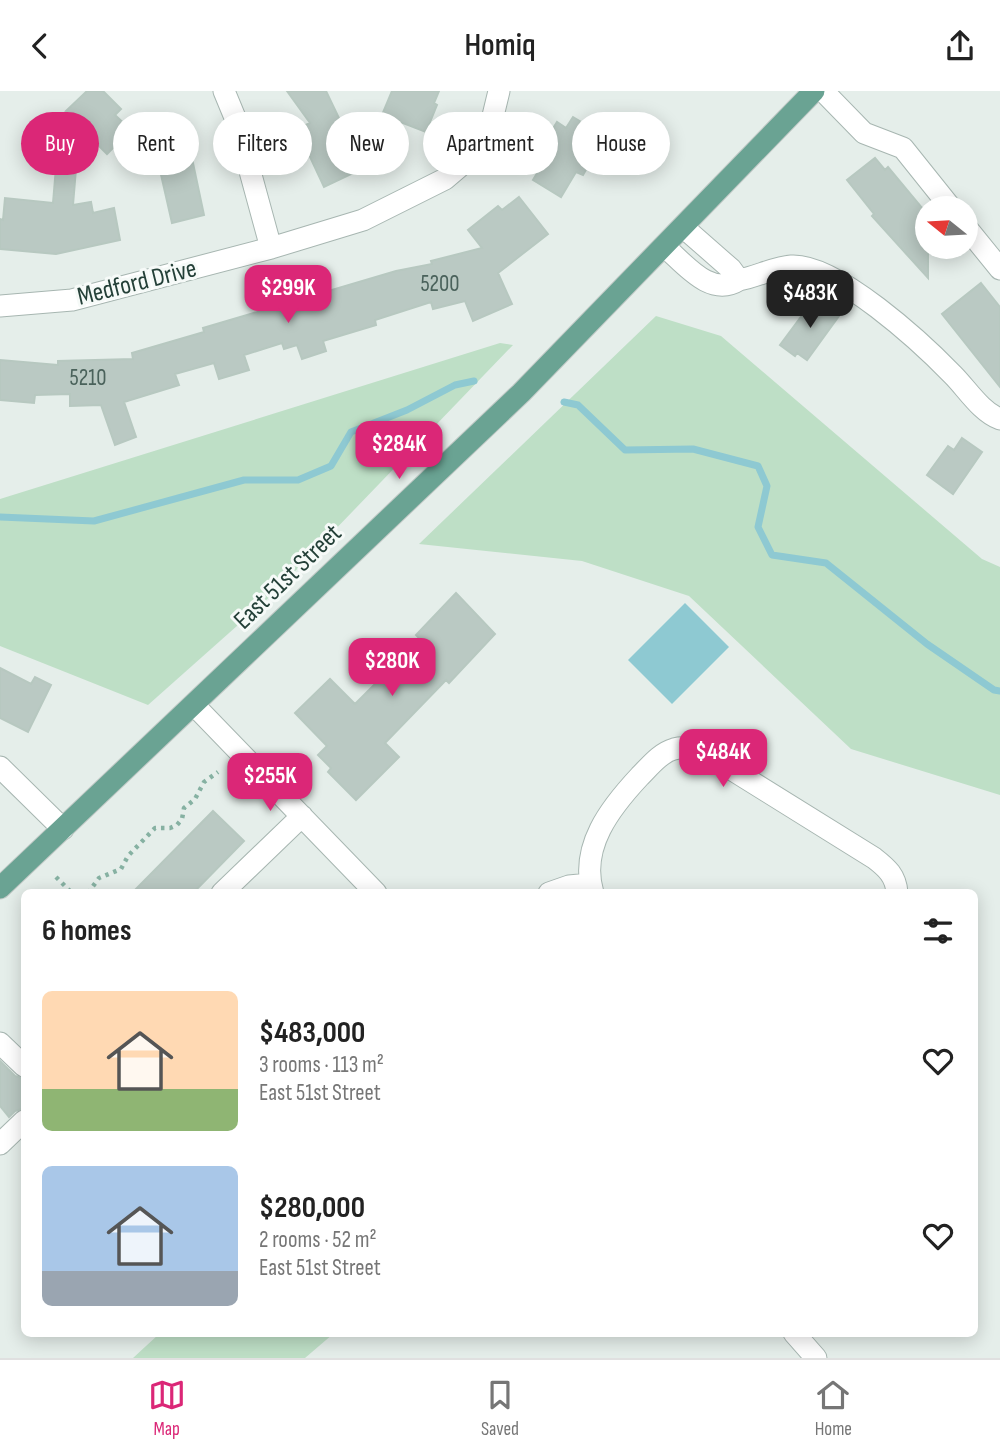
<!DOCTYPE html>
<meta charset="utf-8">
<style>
:root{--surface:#fff;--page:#f2f2f2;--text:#222;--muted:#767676;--line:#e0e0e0;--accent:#db2777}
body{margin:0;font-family:"Sofia Sans Condensed",sans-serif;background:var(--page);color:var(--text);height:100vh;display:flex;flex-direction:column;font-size:26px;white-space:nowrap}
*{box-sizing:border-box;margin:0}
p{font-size:23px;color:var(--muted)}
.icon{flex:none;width:38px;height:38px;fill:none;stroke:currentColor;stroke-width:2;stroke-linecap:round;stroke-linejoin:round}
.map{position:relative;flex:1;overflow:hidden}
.panel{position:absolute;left:21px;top:798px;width:957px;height:448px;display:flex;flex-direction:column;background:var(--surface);border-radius:10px;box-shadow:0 4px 18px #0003}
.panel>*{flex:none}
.banner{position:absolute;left:21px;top:21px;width:959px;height:63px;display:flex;gap:14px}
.needle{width:46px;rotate:288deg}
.fabs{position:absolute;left:915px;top:105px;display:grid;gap:14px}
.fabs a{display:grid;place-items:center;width:63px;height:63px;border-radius:50%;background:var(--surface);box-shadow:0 4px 18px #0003;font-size:35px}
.price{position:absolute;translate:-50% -60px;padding:0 16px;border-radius:14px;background:var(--accent);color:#fff;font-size:23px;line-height:46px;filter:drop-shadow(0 2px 4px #0008)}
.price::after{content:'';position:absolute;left:50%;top:42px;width:21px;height:16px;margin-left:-10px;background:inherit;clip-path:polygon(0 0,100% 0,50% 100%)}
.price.active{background:#222;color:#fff}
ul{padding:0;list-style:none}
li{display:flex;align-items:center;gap:21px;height:175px;padding:0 21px}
li span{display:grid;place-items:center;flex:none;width:196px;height:140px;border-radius:10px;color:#555}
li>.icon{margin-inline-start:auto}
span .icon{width:84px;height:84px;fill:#fffc;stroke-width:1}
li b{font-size:30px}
h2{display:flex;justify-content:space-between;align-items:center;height:84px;padding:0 21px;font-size:30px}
.chip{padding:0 24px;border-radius:32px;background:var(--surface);box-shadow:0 4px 18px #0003;font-size:24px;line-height:63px}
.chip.active{background:var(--accent);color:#fff}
header{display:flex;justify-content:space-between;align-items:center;height:91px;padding:0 21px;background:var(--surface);font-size:32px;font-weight:600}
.tabs{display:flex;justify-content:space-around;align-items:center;height:98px;border-top:2px solid var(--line);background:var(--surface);font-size:19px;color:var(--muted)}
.tabs a{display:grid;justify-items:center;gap:4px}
.tabs .active{color:var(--accent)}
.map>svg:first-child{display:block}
</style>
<header><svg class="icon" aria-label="back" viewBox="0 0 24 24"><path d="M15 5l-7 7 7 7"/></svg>Homiq<svg class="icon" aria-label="share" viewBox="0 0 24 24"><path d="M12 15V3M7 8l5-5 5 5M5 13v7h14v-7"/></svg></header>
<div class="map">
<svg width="1000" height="1267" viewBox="0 0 1000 1267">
<rect width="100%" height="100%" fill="#e5eeea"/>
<path fill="#bedfc6" d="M656,225L721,245L982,468L1000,476V704L851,658L689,505L582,470L419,453Z
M500,252L513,254L274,502L148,614L0,555V408Z
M159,1243V1242L333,1243L305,1267H133Z"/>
<path fill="#8ec9d2" d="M685,512L729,556L672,613L628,569Z"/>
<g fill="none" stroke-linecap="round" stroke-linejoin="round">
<path stroke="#8ec9d2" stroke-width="7" d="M564,311L578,314L625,359L693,358L758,375L767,395L758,436L772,464L826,472L927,553L994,599L1000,600
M0,426L94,430L244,389H298L331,375L351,341L407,319L455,294L474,290"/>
</g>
<path fill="#bac9c3" stroke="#b7c8c0" stroke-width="2" d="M87,0H103L121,18L115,24L131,39L107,63L72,28L77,23L66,20Z
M287,0H326L348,46L356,45L370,74L324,96L297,38L310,32Z
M392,0H439L434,12L437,14L426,41L382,24Z
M573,26L593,38L586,49L599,56L583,84L576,81L561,106L533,89L545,69L537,64L557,31L566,37Z
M190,58L204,124L172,132L157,66Z
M875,67L885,79L888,76L928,124V187L872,125L874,123L847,89Z
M56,76L76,78L73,114L91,111L93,122L114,117L120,149L56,163L0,158V128L3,129L5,107L53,112Z
M519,106L548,143L498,182L512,213L473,230L465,210L433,218L431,211L375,229L376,234L323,250L326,260L302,268L297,254L284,258L282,252L244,264L249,279L219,288L214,272L175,283L179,294L124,311L136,346L115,354L101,314L70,315V303L35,304L34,312L0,309V269L58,274V270L133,268L132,262L204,241L203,237L396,180L432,173L431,170L482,157L468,139L498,115L502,119Z
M981,192L1000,216V296L942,223Z
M815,207L839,225L807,269L797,262L795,265L780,254Z
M962,347L982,361L953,403L927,384L948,355L954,359Z
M456,502L495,543L449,592L446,589L385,652L399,666L356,709L328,681L331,677L318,664L327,655L295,622L330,588L355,613L420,548L416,544Z
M0,577L31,593L35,586L51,594L28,641L0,627Z
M213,720L244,750L193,802H132Z
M0,970L15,985L24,988V1017L15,1020L9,1026L0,1015Z"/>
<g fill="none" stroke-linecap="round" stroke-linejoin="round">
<defs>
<path id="minor" d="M224,0L236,29L271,157
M823,0L864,42L903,57L951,117
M966,136L1000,178
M664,155C685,173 710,207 739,189L731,178L683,136
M739,189C756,186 775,176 791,175C836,172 923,253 953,284C967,298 981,321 1000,328
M0,215L72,209L271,157L363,129L445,88L472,65L492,29L499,0
M194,614L376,802
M0,676L63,738
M222,802L302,725
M549,802L569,795L590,793
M593,802C579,756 611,716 640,685C650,675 660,662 674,658C690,654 702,661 715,668L874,767C887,777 896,785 897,802
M0,952L24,975
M0,1053L24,1030
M794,1242L816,1267"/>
<path id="major" d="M0,797L521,302L814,0"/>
</defs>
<use href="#minor" stroke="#a7b6b1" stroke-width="23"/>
<use href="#major" stroke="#c2cac7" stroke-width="23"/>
<path stroke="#86b1a2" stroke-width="4.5" stroke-dasharray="3.5 5" stroke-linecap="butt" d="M56,786L72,802
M88,802L99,787L121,778L128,765L155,737H170L177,734L182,728L184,717L195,708L204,691L218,681"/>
<use href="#minor" stroke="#fff" stroke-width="21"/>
<use href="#major" stroke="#6aa393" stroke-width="21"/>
</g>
<g text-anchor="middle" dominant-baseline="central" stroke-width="6" stroke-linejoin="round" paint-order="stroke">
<g font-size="23" fill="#4a625b">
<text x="440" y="193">5200</text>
<text x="88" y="287">5210</text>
</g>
<g font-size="26" fill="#244038" stroke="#f6faf8">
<text transform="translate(137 192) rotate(-14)">Medford Drive</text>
<text transform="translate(288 486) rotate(-44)">East 51st Street</text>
</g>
</g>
</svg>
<div class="fabs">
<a><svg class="needle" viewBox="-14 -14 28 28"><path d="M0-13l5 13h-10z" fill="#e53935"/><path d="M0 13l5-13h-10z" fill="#767676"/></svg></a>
</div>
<b class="price" style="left:288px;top:234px">$299K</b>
<b class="price active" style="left:810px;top:239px">$483K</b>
<b class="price" style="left:399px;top:390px">$284K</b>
<b class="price" style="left:392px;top:607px">$280K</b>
<b class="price" style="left:723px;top:698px">$484K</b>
<b class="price" style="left:270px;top:722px">$255K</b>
<div class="banner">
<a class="chip active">Buy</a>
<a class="chip">Rent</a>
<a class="chip">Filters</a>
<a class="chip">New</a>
<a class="chip">Apartment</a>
<a class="chip">House</a>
</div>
<section class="panel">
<h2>6 homes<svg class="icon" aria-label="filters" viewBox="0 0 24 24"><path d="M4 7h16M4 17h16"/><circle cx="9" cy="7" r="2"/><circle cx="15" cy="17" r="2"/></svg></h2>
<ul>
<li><span style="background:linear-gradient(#ffd9b3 70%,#8fb573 0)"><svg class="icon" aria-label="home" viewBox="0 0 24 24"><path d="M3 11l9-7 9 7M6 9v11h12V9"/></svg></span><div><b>$483,000</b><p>3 rooms · 113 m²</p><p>East 51st Street</p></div><svg class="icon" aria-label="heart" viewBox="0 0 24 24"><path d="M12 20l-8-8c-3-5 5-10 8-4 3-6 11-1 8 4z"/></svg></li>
<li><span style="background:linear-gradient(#a9c7e8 75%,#9aa5b1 0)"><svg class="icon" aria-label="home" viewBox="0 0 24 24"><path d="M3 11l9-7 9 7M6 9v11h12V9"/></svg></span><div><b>$280,000</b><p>2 rooms · 52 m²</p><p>East 51st Street</p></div><svg class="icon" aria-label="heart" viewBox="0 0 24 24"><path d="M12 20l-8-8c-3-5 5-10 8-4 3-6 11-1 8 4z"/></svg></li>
</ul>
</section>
</div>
<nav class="tabs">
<a class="active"><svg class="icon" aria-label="map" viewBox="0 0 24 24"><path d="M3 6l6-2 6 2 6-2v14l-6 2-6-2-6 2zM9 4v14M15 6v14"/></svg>Map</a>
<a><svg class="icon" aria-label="saved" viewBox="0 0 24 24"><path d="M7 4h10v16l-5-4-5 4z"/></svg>Saved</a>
<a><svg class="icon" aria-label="home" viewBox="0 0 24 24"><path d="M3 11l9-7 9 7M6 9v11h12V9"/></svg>Home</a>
</nav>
